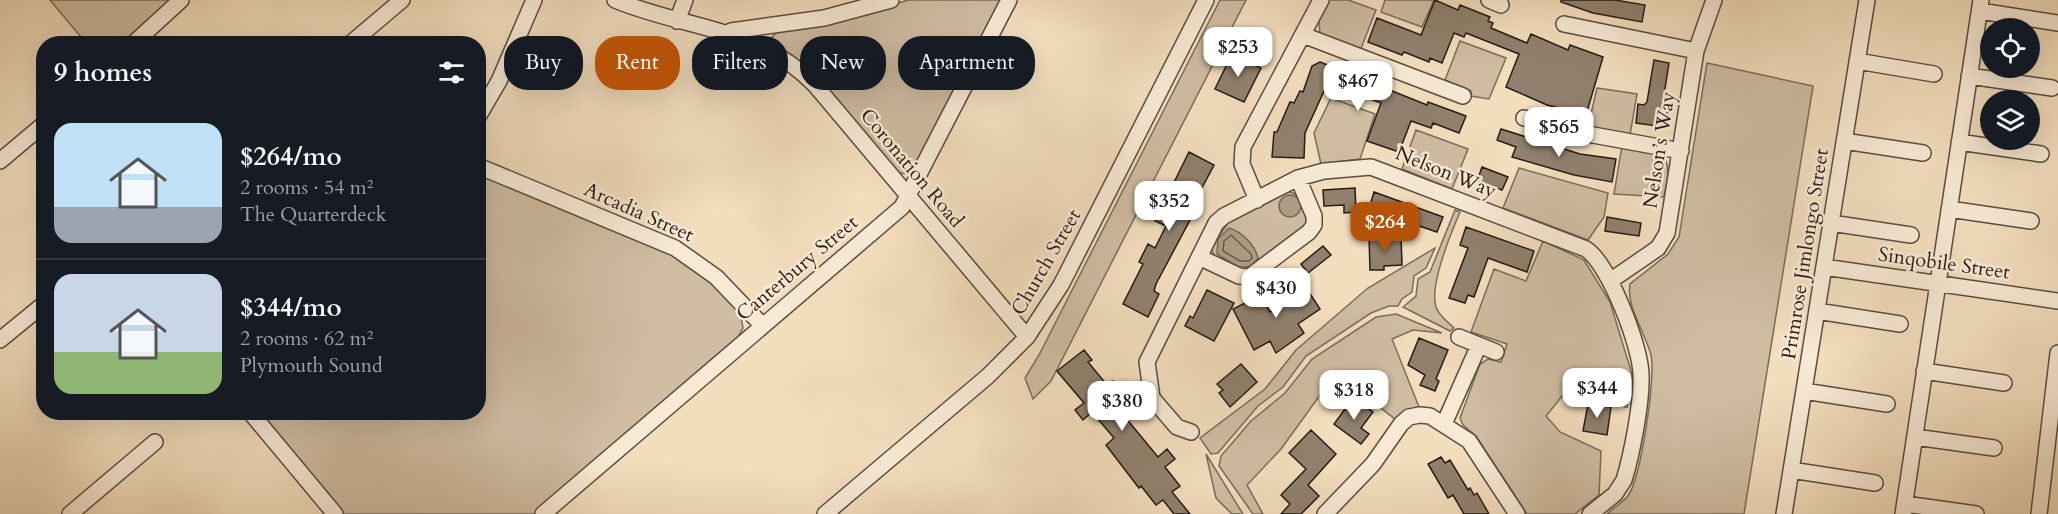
<!DOCTYPE html>
<meta charset="utf-8">
<style>
:root{--surface:#171b24;--page:#20242c;--text:#f1f3f6;--muted:#9ea1a6;--line:#363941;--accent:#b45309}
body{margin:0;font-family:Cardo,serif;background:var(--page);color:var(--text);height:100vh;display:flex;flex-direction:column;font-size:22px;white-space:nowrap}
*{box-sizing:border-box;margin:0}
p{font-size:20px;color:var(--muted)}
.icon{flex:none;width:33px;height:33px;fill:none;stroke:currentColor;stroke-width:2;stroke-linecap:round;stroke-linejoin:round}
.map{position:relative;flex:1;overflow:hidden}
.side{position:absolute;left:36px;top:36px;width:450px;height:384px;display:flex;flex-direction:column;background:var(--surface);border-radius:24px;box-shadow:0 6px 24px #0002}
.side>*{flex:none}
.guide{position:absolute;left:504px;top:36px;width:570px;height:54px;display:flex;gap:12px}
.controls{position:absolute;left:1980px;top:18px;display:grid;gap:12px}
.controls a{display:grid;place-items:center;width:60px;height:60px;border-radius:50%;background:var(--surface);box-shadow:0 6px 24px #0002;font-size:30px}
.price{position:absolute;translate:-50% -51px;padding:0 14px;border-radius:12px;background:#fff;color:#222;font-size:20px;line-height:39px;filter:drop-shadow(0 2px 3px #0008)}
.price::after{content:'';position:absolute;left:50%;top:36px;width:18px;height:14px;margin-left:-9px;background:inherit;clip-path:polygon(0 0,100% 0,50% 100%)}
.price.selected{background:var(--accent);color:#fff}
ul{padding:0;list-style:none}
li{display:flex;align-items:center;gap:18px;height:150px;padding:0 18px}
li+li{border-top:2px solid var(--line)}
li span{display:grid;place-items:center;flex:none;width:168px;height:120px;border-radius:18px;color:#555}
li>.icon{margin-inline-start:auto}
span .icon{width:72px;height:72px;fill:#fffc;stroke-width:1}
li b{font-size:26px}
h2{display:flex;justify-content:space-between;align-items:center;height:72px;padding:0 18px;font-size:26px}
.chip{padding:0 21px;border-radius:24px;background:var(--surface);box-shadow:0 6px 24px #0002;font-size:21px;line-height:54px}
.chip.selected{background:var(--accent);color:#fff}
.map>svg:first-child{display:block}
</style>
<div class="map">
<svg width="2058" height="514" viewBox="0 0 2058 514">
<rect width="100%" height="100%" fill="#f2ddbd"/>
<filter id="stains"><feTurbulence type="fractalNoise" baseFrequency=".00333" numOctaves="4"/><feColorMatrix values="0 0 0 0 .2 0 0 0 0 .09 0 0 0 0 .02 0 0 0 .5 -.17"/></filter>
<radialGradient id="worn" r=".72"><stop offset=".6" stop-color="#630" stop-opacity="0"/><stop offset="1" stop-color="#630" stop-opacity=".3"/></radialGradient>
<path fill="#cfbca1" stroke="#7a6c5c" stroke-width="1.5" d="M50,0H171L126,44L86,43Z
M908,0H1004L911,174L898,173L795,59L773,44L771,38L776,33L849,19Z
M1220,0H1246L1051,381L1033,399L1025,378L1039,355Z
M1330,0H1348L1376,10L1360,51L1320,35L1319,21Z
M1385,0H1434L1422,27L1381,12Z
M1460,41L1506,58L1489,99L1471,96V91L1445,80Z
M1707,63L1813,86L1744,514H1607C1613,508 1622,503 1628,496C1641,477 1656,377 1651,355C1645,332 1626,307 1630,284L1668,254L1679,237Z
M1597,88L1637,94L1630,135L1588,127Z
M1331,98L1375,114L1360,159L1321,164L1314,133Z
M1416,130L1468,149L1452,189L1402,169Z
M1622,146L1663,156C1672,167 1666,184 1664,197L1614,194Z
M1519,168L1608,193L1604,217L1588,240L1503,208Z
M479,175L666,251L713,284L740,311L743,328L735,342L534,514H342L259,413L478,412Z
M1291,192L1300,197L1309,223L1244,272L1215,257L1211,248L1228,223L1284,193Z
M1455,210L1460,212C1451,233 1429,285 1436,307C1439,316 1448,322 1454,328L1450,331L1403,307L1416,296L1418,279L1430,272Z
M1543,241L1584,260L1610,302L1632,374L1627,407L1563,395L1546,416L1560,432L1601,451L1599,495L1575,514H1527L1476,436L1463,425L1460,418L1480,364L1488,359L1501,362L1507,344L1471,332L1494,269L1526,281Z
M1435,248L1426,268L1414,276L1412,292L1402,299L1398,306H1389L1371,313L1306,356L1283,387L1258,406L1218,453L1211,454L1200,438L1265,389L1296,350L1368,288Z
M1396,314L1442,333L1413,330L1392,339L1419,407L1406,411L1395,419L1336,373L1281,449L1247,485L1263,514H1253L1219,466L1221,456L1251,421L1285,393L1312,359L1376,317Z
M1206,454L1243,514H1232L1216,498Z"/>
<path fill="#ad9b84" stroke="#776858" stroke-width="1.5" d="M1279 206a11 11 0 1 1 22 0a11 11 0 1 1-22 0Z
M1229,228C1242,232 1255,245 1258,258L1251,267H1238L1217,254L1218,239Z"/>
<g fill="none" stroke-linecap="round" stroke-linejoin="round">
<path stroke="#6a5b4d" stroke-width="1.5" d="M1231,235L1251,254L1252,258L1249,261H1240L1223,251L1224,241Z"/>
</g>
<path fill="#90806d" stroke="#261b16" stroke-width="1.5" d="M1435,0L1458,10L1460,5L1490,17L1488,21L1493,23L1491,28L1527,43L1531,34L1568,50L1570,45L1603,57L1586,115L1547,105L1506,87L1519,54L1466,33L1464,37L1454,33L1442,63L1430,58L1429,62L1404,52L1402,55L1368,42L1377,18L1421,35Z
M1561,0H1615L1645,5L1642,22L1593,13L1561,2Z
M1232,54L1261,68L1244,102L1215,89Z
M1654,60L1669,63L1663,101L1669,102L1665,127L1636,123L1638,104L1644,105L1647,102Z
M1320,62L1427,105L1428,102L1466,116L1459,133L1433,123L1431,128L1411,121L1399,152L1367,141L1381,103L1333,85L1330,93L1324,91L1305,133L1304,158L1272,157L1274,132H1277L1290,102L1294,103L1300,91L1303,92L1312,66Z
M1501,129L1580,154L1616,159L1612,182L1574,175L1512,157L1516,147L1497,140Z
M1189,152L1214,165L1195,201L1199,203L1156,284L1154,291L1159,294L1148,317L1123,304L1143,264L1139,262L1148,244L1155,248L1166,226L1155,221Z
M1482,167L1508,177L1502,190L1477,181Z
M1355,188L1356,212L1344,213V205L1324,206L1323,190Z
M1374,192L1443,217L1437,232L1369,209Z
M1607,217L1641,223L1639,236L1605,231Z
M1466,227L1534,251L1527,272L1488,258L1474,297L1468,295L1465,303L1449,298L1468,248L1460,245Z
M1401,237L1402,265L1384,266V270H1370L1369,238Z
M1323,246L1331,255L1308,273L1301,264Z
M1303,283L1320,309L1298,324L1304,333L1276,353L1270,341L1254,350L1233,309L1261,295L1270,312L1295,296L1292,290Z
M1207,290L1234,303L1214,341L1185,326L1190,316L1193,318Z
M1419,338L1448,350L1436,379L1439,381L1435,391L1420,385L1425,375L1408,365Z
M1084,350L1092,360L1088,362L1107,385L1113,381L1124,394L1119,398L1131,412L1125,417L1158,457L1167,449L1175,459L1165,467L1180,486L1172,492L1190,514H1174L1163,500L1156,505L1141,486L1139,488L1106,445L1114,438L1092,412L1083,420L1075,410L1084,403L1057,371Z
M1241,364L1257,382L1230,407L1219,393L1223,390L1217,384Z
M1353,398L1373,412L1361,428L1369,434L1361,444L1334,424Z
M1588,404L1611,407L1607,435L1583,431Z
M1311,430L1336,454L1308,485L1319,496L1301,514H1281L1290,504L1281,495L1306,469L1289,453Z
M1441,457L1445,463L1450,460L1468,490L1470,488L1474,495L1477,493L1489,514H1464L1453,495L1448,498L1428,464Z"/>
<g fill="none" stroke-linecap="round" stroke-linejoin="round">
<defs>
<path id="minor" d="M615,0C688,30 757,26 815,85L1027,337
M1489,0L1501,5
M1980,11L2058,23
M677,21L685,0
M1564,24L1696,51
M731,31L824,18L891,0
M1303,35L1463,96
M133,44L181,0
M350,44L402,0
M1857,61L1934,74
M1969,76L2052,88
M478,117L499,81L534,0
M1524,118L1593,135L1681,151
M1844,141L1923,153
M1959,142L2041,154
M0,161L44,124
M478,166L675,248L716,277L762,325
M1257,200L1242,164L1243,147L1321,0
M1949,209L2031,221
M1831,223L1911,235
M1199,257L1239,276L1249,277L1309,232L1314,225V216L1298,178
M1824,267L2058,301
M1610,281L1658,248L1667,233L1696,51L1714,0
M1817,311L1900,324
M1459,337L1496,352
M0,340L44,304
M1924,371L2004,383
M1804,391L1887,404
M250,412L335,514
M1444,424L1479,345
M1191,432L1177,427L1152,398L1147,362L1216,223L1224,216L1298,178L1324,171L1371,167L1586,249C1609,264 1641,347 1641,375C1642,402 1632,454 1624,480L1615,494L1590,514
M1915,437L1994,448
M1791,470L1875,483
M1905,504L1976,514
M70,514L155,442
M543,514L902,207L1009,0
M825,514L988,376L1027,337L1061,285L1206,0
M1325,514L1373,464L1401,424L1409,417L1420,415L1430,416L1469,441L1517,514
M1784,514L1867,0
M1903,514L1981,0
M2039,514L2058,353"/>
</defs>
<use href="#minor" stroke="#594c40" stroke-width="18"/>
<use href="#minor" stroke="#f7e9d4" stroke-width="15"/>
</g>
<g text-anchor="middle" dominant-baseline="central" stroke-width="5" stroke-linejoin="round" paint-order="stroke">
<g font-size="20" fill="#261b16" stroke="#f7e9d4">
<text transform="translate(1659 150) rotate(-81)">Nelson’s Way</text>
<text transform="translate(912 168) rotate(50)">Coronation Road</text>
<text transform="translate(1446 172) rotate(22)">Nelson Way</text>
<text transform="translate(639 212) rotate(24)">Arcadia Street</text>
<text transform="translate(1805 254) rotate(-81)">Primrose Jimlongo Street</text>
<text transform="translate(1046 262) rotate(-60)">Church Street</text>
<text transform="translate(1944 263) rotate(8)">Sinqobile Street</text>
<text transform="translate(797 268) rotate(-40)">Canterbury Street</text>
</g>
</g>
<rect width="100%" height="100%" filter="url(#stains)"/>
<rect width="100%" height="100%" fill="url(#worn)"/>
</svg>
<div class="controls">
<a><svg class="icon" aria-label="locate" viewBox="0 0 24 24"><circle cx="12" cy="12" r="6"/><path d="M12 2v4M12 18v4M2 12h4M18 12h4"/></svg></a>
<a><svg class="icon" aria-label="layers" viewBox="0 0 24 24"><path d="M12 4l9 5-9 5-9-5zM3 14l9 5 9-5"/></svg></a>
</div>
<b class="price" style="left:1238px;top:78px">$253</b>
<b class="price" style="left:1358px;top:112px">$467</b>
<b class="price" style="left:1559px;top:158px">$565</b>
<b class="price" style="left:1169px;top:232px">$352</b>
<b class="price selected" style="left:1385px;top:253px">$264</b>
<b class="price" style="left:1276px;top:319px">$430</b>
<b class="price" style="left:1597px;top:419px">$344</b>
<b class="price" style="left:1354px;top:421px">$318</b>
<b class="price" style="left:1122px;top:432px">$380</b>
<div class="guide">
<a class="chip">Buy</a>
<a class="chip selected">Rent</a>
<a class="chip">Filters</a>
<a class="chip">New</a>
<a class="chip">Apartment</a>
</div>
<section class="side">
<h2>9 homes<svg class="icon" aria-label="filters" viewBox="0 0 24 24"><path d="M4 7h16M4 17h16"/><circle cx="9" cy="7" r="2"/><circle cx="15" cy="17" r="2"/></svg></h2>
<ul>
<li><span style="background:linear-gradient(#bfe0f5 70%,#9aa5b1 0)"><svg class="icon" aria-label="home" viewBox="0 0 24 24"><path d="M3 11l9-7 9 7M6 9v11h12V9"/></svg></span><div><b>$264/mo</b><p>2 rooms · 54 m²</p><p>The Quarterdeck</p></div></li>
<li><span style="background:linear-gradient(#c9d6e8 65%,#8fb573 0)"><svg class="icon" aria-label="home" viewBox="0 0 24 24"><path d="M3 11l9-7 9 7M6 9v11h12V9"/></svg></span><div><b>$344/mo</b><p>2 rooms · 62 m²</p><p>Plymouth Sound</p></div></li>
</ul>
</section>
</div>
